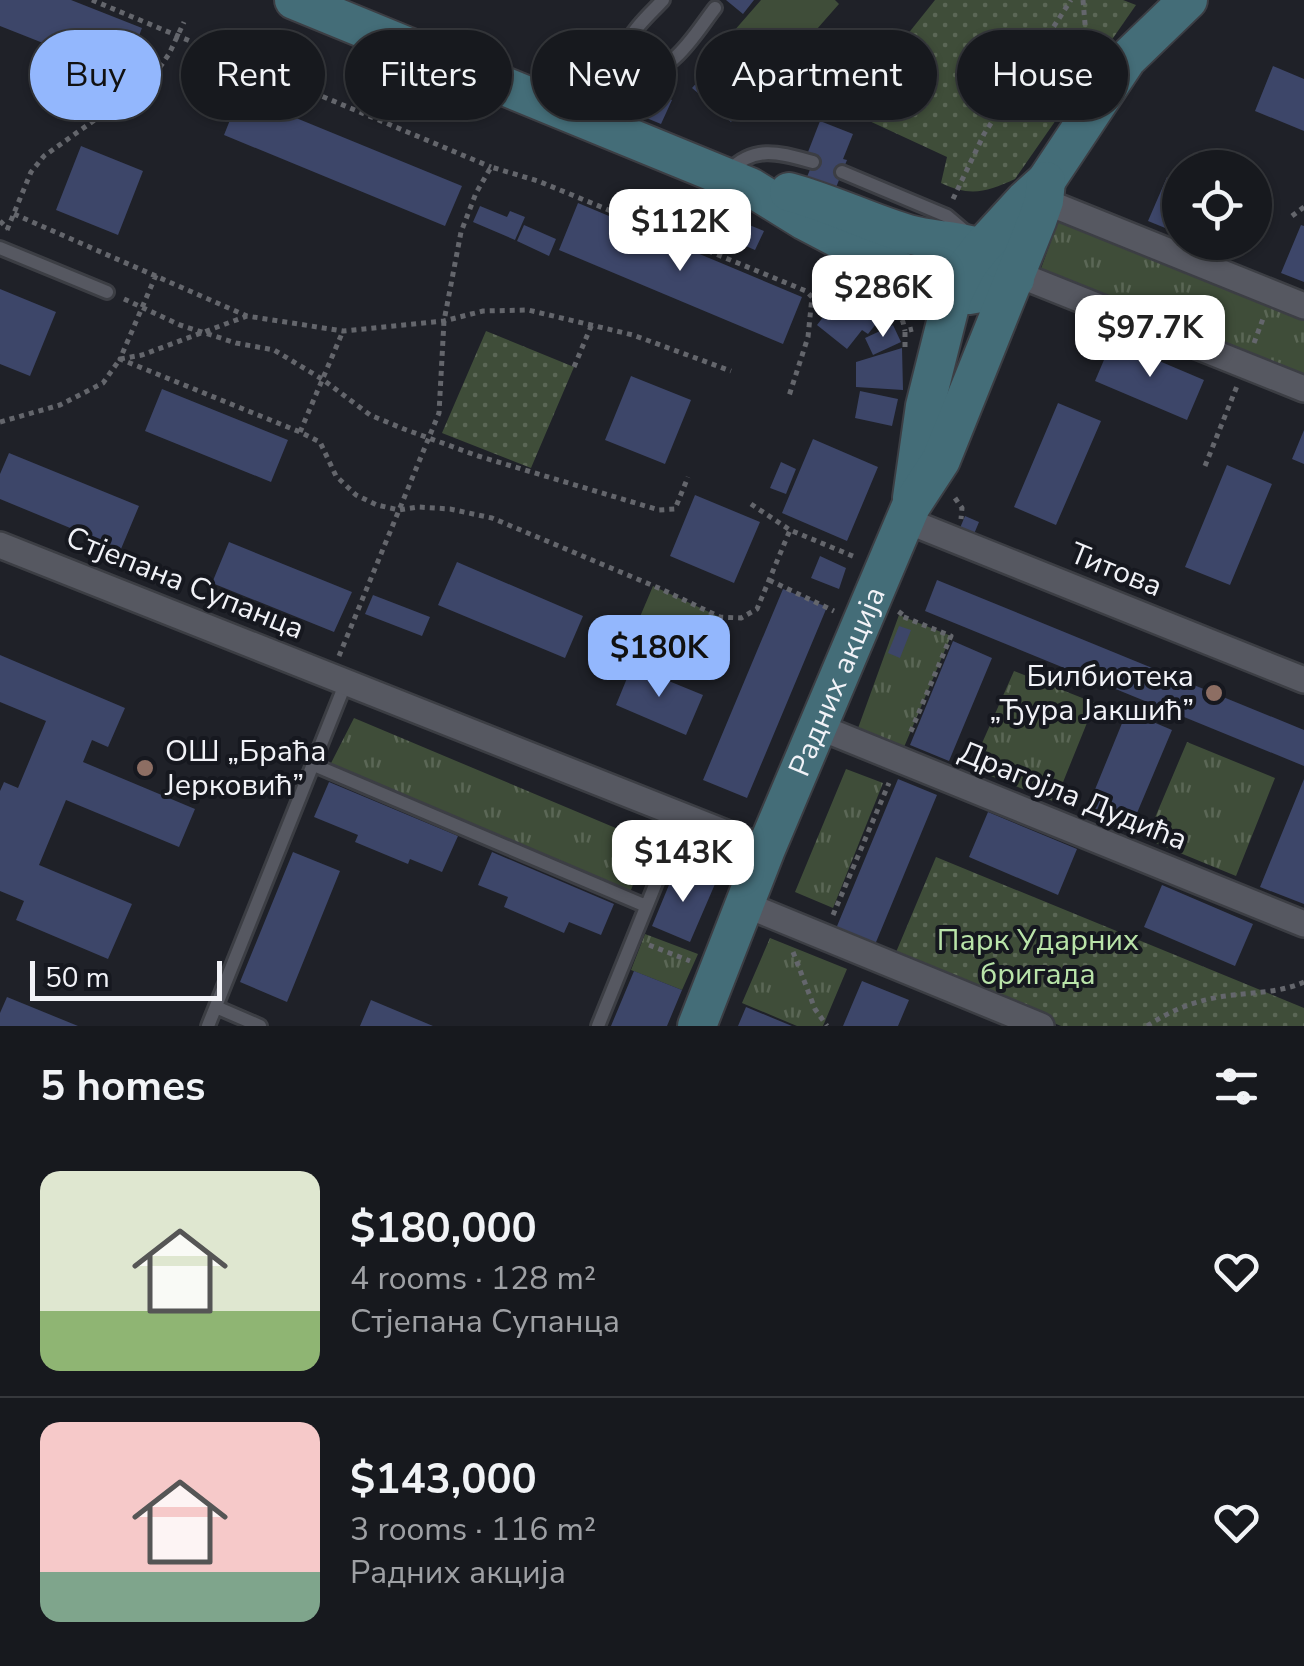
<!DOCTYPE html>
<meta charset="utf-8">
<style>
:root{--surface:#17191e;--page:#202227;--text:#f1f3f6;--muted:#9ea0a4;--line:#36383c;--accent:#93b7fd}
body{margin:0;font-family:"Nunito Sans",sans-serif;background:var(--page);color:var(--text);height:100vh;display:flex;flex-direction:column;font-size:38px;white-space:nowrap}
*{box-sizing:border-box;margin:0}
p{font-size:32px;color:var(--muted)}
.icon{flex:none;width:55px;height:55px;fill:none;stroke:currentColor;stroke-width:2;stroke-linecap:round;stroke-linejoin:round}
.map{position:relative;height:1026px;overflow:hidden}
.panel{display:flex;flex-direction:column;background:var(--surface);flex:1}
.panel>*{flex:none}
.hud{position:absolute;left:30px;top:30px;width:1245px;height:90px;display:flex;gap:20px}
.controls{position:absolute;left:1162px;top:150px;display:grid;gap:20px}
.controls a{display:grid;place-items:center;width:110px;height:110px;border-radius:50%;background:var(--surface);box-shadow:0 2px 8px #0004,0 0 0 2px var(--line);font-size:50px}
.scale{position:absolute;left:30px;bottom:25px;width:192px;box-sizing:border-box;padding-left:10px;border:5px solid #f1f2f7;border-top:0;font-size:28px;line-height:35px;white-space:nowrap;color:#f1f2f7;-webkit-text-stroke:8px #16181f;paint-order:stroke}
.price{position:absolute;translate:-50% -85px;padding:0 22px;border-radius:20px;background:#fff;color:#222;font-size:32px;line-height:65px;filter:drop-shadow(0 2px 5px #0008)}
.price::after{content:'';position:absolute;left:50%;top:60px;width:30px;height:22px;margin-left:-15px;background:inherit;clip-path:polygon(0 0,100% 0,50% 100%)}
.price.selected{background:var(--accent);color:#111}
ul{padding:0;list-style:none}
li{display:flex;align-items:center;gap:30px;height:250px;padding:0 40px}
li+li{border-top:2px solid var(--line)}
li span{display:grid;place-items:center;flex:none;width:280px;height:200px;border-radius:20px;color:#555}
li>.icon{margin-inline-start:auto}
span .icon{width:120px;height:120px;fill:#fffc;stroke-width:1}
li b{font-size:42px}
h2{display:flex;justify-content:space-between;align-items:center;height:120px;padding:0 40px;font-size:42px}
.tag{padding:0 35px;border-radius:45px;background:var(--surface);box-shadow:0 2px 8px #0004,0 0 0 2px var(--line);font-size:35px;line-height:90px}
.tag.selected{background:var(--accent);color:#111}
.map>svg:first-child{display:block}
</style>
<div class="map">
<svg width="1304" height="1026" viewBox="0 0 1304 1026">
<defs>
<pattern id="grass-tufts" width="24" height="20" patternUnits="userSpaceOnUse" patternTransform="scale(2.5)"><rect width="24" height="20" fill="#3f4d39"/><path d="M3 7l-1-3M5 7V3M7 7l1-3M15 17l-1-3M17 17v-4M19 17l1-3" fill="none" stroke="#5b6756"/></pattern>
<pattern id="park-dots" width="8" height="8" patternUnits="userSpaceOnUse" patternTransform="scale(2.5)"><rect width="8" height="8" fill="#3f4d39"/><path d="M2 2h.1M6 6h.1" fill="none" stroke="#5b6756" stroke-width="1.8" stroke-linecap="round"/></pattern>
</defs>
<rect width="100%" height="100%" fill="#1f2128"/>
<path fill="url(#grass-tufts)" d="M1060,216L1304,313V379L1039,274Z
M899,615L951,636L899,759L853,742Z
M1014,671L1095,703L1055,802L971,768Z
M354,718L649,842L628,898L327,771Z
M1187,742L1275,778L1236,876L1146,839Z
M846,769L883,783L833,908L795,892Z
M645,934L698,954L682,990L631,970Z
M770,938L847,969L823,1026H797L742,1003Z"/>
<path fill="url(#park-dots)" d="M935,0H1123L1136,5L1015,179C987,192 970,197 941,183L947,157L865,119L907,35Z
M486,331L574,367L531,468L442,433Z
M936,857L1304,1008V1026H1061L894,957Z"/>
<path fill="#3f4d39" d="M761,0H835L839,4L752,103L706,63Z
M653,586L720,617L696,676L628,645Z"/>
<path fill="#3d4669" d="M0,0H71L142,28L124,75L0,26Z
M726,0H754L743,14Z
M539,54L561,64L553,82L531,73Z
M580,57L597,64L594,71L614,79L603,105L582,96L585,89L569,82Z
M1273,66L1304,79V131L1255,111Z
M708,70L721,81L705,99L692,88Z
M725,85L746,104L731,122L709,103Z
M642,86L672,100L661,124L644,117L648,109L635,102Z
M240,95L462,186L445,226L224,135Z
M820,121L853,134L843,159L847,160L831,200L802,189L816,155L808,152Z
M81,146L143,171L118,235L56,210Z
M1167,177L1180,182V234L1148,221Z
M578,203L802,297L783,344L559,250Z
M718,204L737,213L729,228L711,220Z
M480,206L507,217L510,211L525,217L515,240L473,222Z
M742,222L764,231L755,250L734,241Z
M524,225L556,239L549,256L517,241Z
M1301,225L1304,226V282L1281,273Z
M846,276L888,309L868,334L862,330L847,349L817,325L834,303L829,299Z
M0,289L56,312L30,376L0,364Z
M893,325L901,342L873,355L865,338Z
M1112,341L1204,380L1187,420L1095,381Z
M902,348L903,390L856,387V362Z
M631,376L691,400L665,464L605,440Z
M162,389L288,440L271,482L145,431Z
M860,391L898,399L892,426L855,418Z
M1058,403L1101,421L1056,525L1014,507Z
M1304,430V464L1292,459Z
M813,439L878,467L847,541L782,513Z
M9,453L139,506L121,549L0,499V474Z
M781,462L796,469L786,494L770,488Z
M1227,465L1272,484L1230,585L1185,567Z
M695,495L760,522L734,583L670,556Z
M965,516L979,522L974,534L960,528Z
M229,542L352,592L334,632L212,583Z
M820,556L846,568L839,589L811,578Z
M457,562L583,616L565,658L438,605Z
M937,580L1304,730V766L925,611Z
M783,589L827,607L747,798L703,780Z
M373,595L430,617L422,636L365,614Z
M899,626L911,630L900,658L888,653Z
M953,641L992,658L949,761L910,745Z
M0,655L125,708L108,747L92,740L83,762L195,809L179,847L66,800L39,865L132,904L108,959L16,920L24,901L0,891V791L4,782L18,788L46,721L0,702Z
M632,666L703,695L686,735L616,705Z
M1127,711L1172,730L1129,832L1085,814Z
M898,779L937,795L874,947L835,931Z
M1304,779V904L1260,887Z
M329,782L458,836L442,872L410,859L408,864L355,842L358,835L314,817Z
M988,812L1077,849L1058,895L969,857Z
M293,852L340,871L287,1002L240,982Z
M492,852L614,904L601,935L569,922L564,933L504,907L508,897L478,885Z
M676,868L715,884L690,942L652,926Z
M1162,885L1253,924L1235,966L1144,927Z
M634,971L682,990L667,1026H611Z
M862,981L909,1000L898,1026H843Z
M7,997L78,1026H0V1013Z
M371,1000L433,1026H360Z
M746,1007L792,1026H738Z"/>
<g fill="none" stroke-linecap="round" stroke-linejoin="round">
<defs>
<path id="service" d="M631,69C612,44 647,18 663,0
M608,125L631,69C668,84 696,32 715,8
M728,172C754,144 780,153 813,162
M842,172L947,216L967,233
M0,248L107,292
M314,765L646,906
M216,1007L260,1026
M208,1026L346,682
M598,1026L683,816"/>
<path id="minor" d="M1044,201L1304,306
M1017,274L1304,389
M905,520L1304,680
M0,545L766,849
M819,727L1304,924
M744,904L1041,1026"/>
<g id="secondary">
<path d="M294,0L750,187L805,221L935,289L969,295L998,290L1015,279"/>
<path d="M789,192C830,203 868,222 908,234C938,243 972,238 997,258"/>
<path d="M912,498L925,406L953,294L967,266L981,248L1025,200L1046,181L1127,59L1188,0"/>
<path id="s1" d="M697,1026L766,849L911,506L941,460L1037,221L1044,201L1046,181"/>
</g>
</defs>
<use href="#service" stroke="#3c3e44" stroke-width="18"/>
<use href="#minor" stroke="#3c3e44" stroke-width="30"/>
<use href="#secondary" stroke="#3c3e44" stroke-width="42"/>
<path stroke="#64666c" stroke-width="5" stroke-dasharray="5 5" stroke-linecap="butt" d="M92,0L491,167
M1083,0L1088,59
M953,199L984,134L1071,0
M14,214L247,316L343,331L444,321L483,311L528,310L633,335L731,371
M1292,216L1304,207
M0,221L8,229
M7,230L31,172L44,156L151,80L169,54L184,22
M693,245L711,201
M156,275L120,359L300,432L320,442L336,476L356,495L377,505L399,510L418,507L450,509L492,518L661,589L720,617L741,618L757,609L790,530L855,557L856,555
M124,299L180,325L236,343L274,350L322,379L370,415L404,429L478,456L659,510L675,509L688,477
M893,302L903,322L905,331
M1254,343L1264,316
M905,347V331L913,329
M574,367L592,324
M0,422L60,405L103,383L120,359L142,355L247,316
M300,432L343,331
M1205,466L1237,386
M955,498L962,508L961,519
M751,504L790,530
M769,580L834,611
M902,611L899,615L951,636L909,736
M339,656L439,413L444,321L461,232L476,193L491,167L538,181L806,291L812,297L808,337L789,396
M833,915L889,783
M649,945L690,961
M793,952L815,1009L827,1026
M1147,1026C1170,1011 1192,1002 1219,997C1248,992 1277,994 1304,982"/>
<use href="#service" stroke="#565861" stroke-width="12"/>
<use href="#minor" stroke="#565861" stroke-width="25"/>
<use href="#secondary" stroke="#446d78" stroke-width="38"/>
</g>
<g fill="#8d6e63" stroke="#16181f" stroke-width="4">
<circle cx="1214" cy="693" r="10"/>
<circle cx="145" cy="768" r="10"/>
</g>
<g text-anchor="middle" dominant-baseline="central" stroke-width="8" stroke-linejoin="round" paint-order="stroke">
<g font-size="30" fill="#f1f2f7" stroke="#16181f">
<text transform="translate(1116 570) rotate(22)">Титова</text>
<text transform="translate(185 583) rotate(22)">Стјепана Супанца</text>
<text stroke="none"><textPath href="#s1" startOffset="372">Радних акција</textPath></text>
<text transform="translate(1073 796) rotate(22)">Драгојла Дудића</text>
</g>
<g font-size="30" fill="#f1f2f7" stroke="#16181f" text-anchor="end">
<text x="1194" y="676">Билбиотека<tspan x="1194" dy="34">„Ђура Јакшић”</tspan></text>
<text x="165" y="751" text-anchor="start">ОШ „Браћа<tspan x="165" dy="34">Јерковић”</tspan></text>
</g>
<g font-size="30" fill="#b9e4a9" stroke="#16181f">
<text x="1038" y="940">Парк Ударних<tspan x="1038" dy="34">бригада</tspan></text>
</g>
</g>
</svg>
<div class="controls">
<a><svg class="icon" aria-label="locate" viewBox="0 0 24 24"><circle cx="12" cy="12" r="6"/><path d="M12 2v4M12 18v4M2 12h4M18 12h4"/></svg></a>
</div>
<div class="scale">50 m</div>
<b class="price" style="left:680px;top:274px">$112K</b>
<b class="price" style="left:883px;top:340px">$286K</b>
<b class="price" style="left:1150px;top:380px">$97.7K</b>
<b class="price selected" style="left:659px;top:700px">$180K</b>
<b class="price" style="left:683px;top:905px">$143K</b>
<div class="hud">
<a class="tag selected">Buy</a>
<a class="tag">Rent</a>
<a class="tag">Filters</a>
<a class="tag">New</a>
<a class="tag">Apartment</a>
<a class="tag">House</a>
</div>
</div>
<section class="panel">
<h2>5 homes<svg class="icon" aria-label="filters" viewBox="0 0 24 24"><path d="M4 7h16M4 17h16"/><circle cx="9" cy="7" r="2"/><circle cx="15" cy="17" r="2"/></svg></h2>
<ul>
<li><span style="background:linear-gradient(#dfe7d0 70%,#8fb573 0)"><svg class="icon" aria-label="home" viewBox="0 0 24 24"><path d="M3 11l9-7 9 7M6 9v11h12V9"/></svg></span><div><b>$180,000</b><p>4 rooms · 128 m²</p><p>Стјепана Супанца</p></div><svg class="icon" aria-label="heart" viewBox="0 0 24 24"><path d="M12 20l-8-8c-3-5 5-10 8-4 3-6 11-1 8 4z"/></svg></li>
<li><span style="background:linear-gradient(#f6c9c9 75%,#7fa58c 0)"><svg class="icon" aria-label="home" viewBox="0 0 24 24"><path d="M3 11l9-7 9 7M6 9v11h12V9"/></svg></span><div><b>$143,000</b><p>3 rooms · 116 m²</p><p>Радних акција</p></div><svg class="icon" aria-label="heart" viewBox="0 0 24 24"><path d="M12 20l-8-8c-3-5 5-10 8-4 3-6 11-1 8 4z"/></svg></li>
</ul>
</section>
